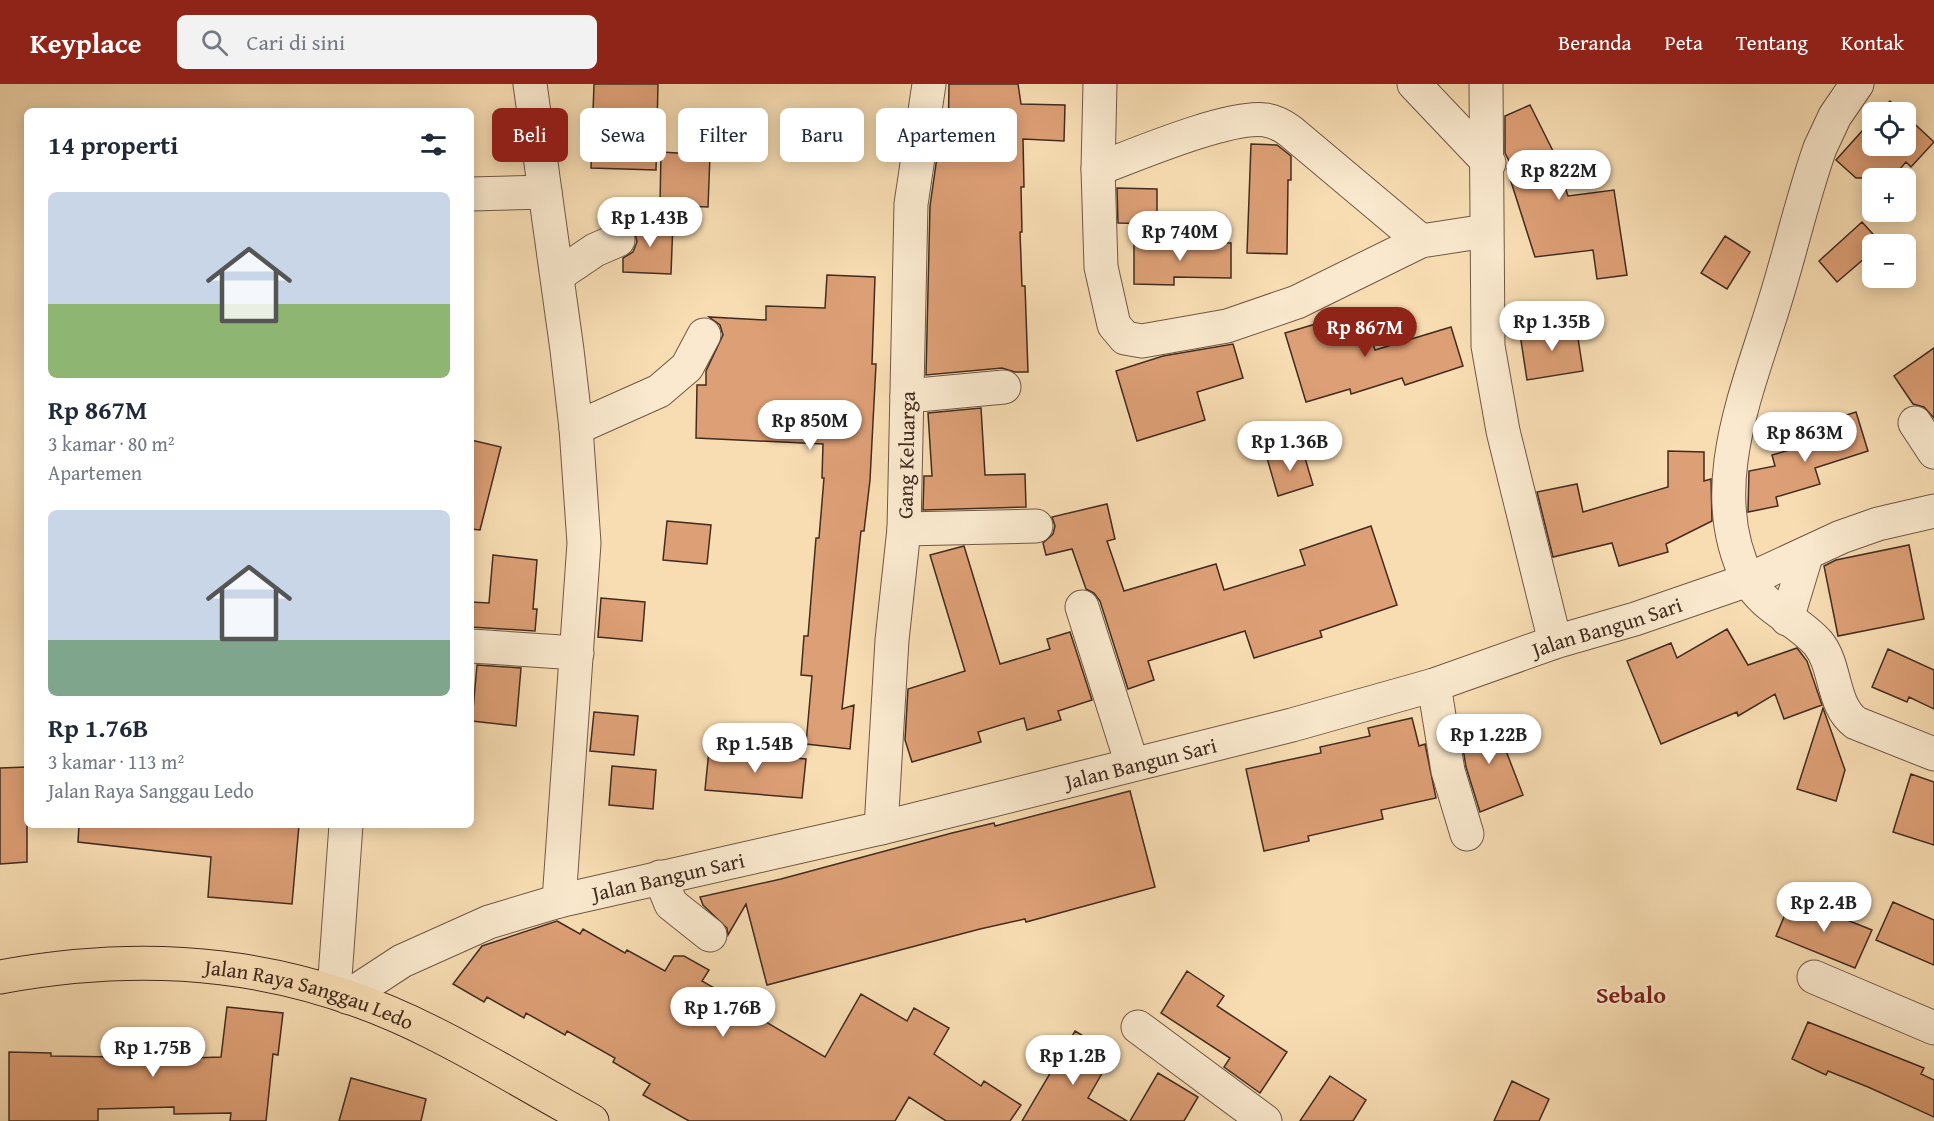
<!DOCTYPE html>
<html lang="id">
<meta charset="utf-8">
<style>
:root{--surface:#fff;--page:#f2f2f3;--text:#1f2937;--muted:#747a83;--accent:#8f2418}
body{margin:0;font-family:"Gentium Book Plus",serif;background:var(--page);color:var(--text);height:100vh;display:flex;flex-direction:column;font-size:22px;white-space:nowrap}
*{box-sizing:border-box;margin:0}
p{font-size:20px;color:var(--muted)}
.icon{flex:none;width:33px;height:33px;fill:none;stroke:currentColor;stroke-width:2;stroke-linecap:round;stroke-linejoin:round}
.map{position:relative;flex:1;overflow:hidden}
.drawer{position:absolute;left:24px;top:24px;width:450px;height:720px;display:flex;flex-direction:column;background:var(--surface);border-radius:9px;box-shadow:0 3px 15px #0003}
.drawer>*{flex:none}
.top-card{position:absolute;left:492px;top:24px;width:570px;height:54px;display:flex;gap:12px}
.tools{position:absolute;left:1862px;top:18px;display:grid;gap:12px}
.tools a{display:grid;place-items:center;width:54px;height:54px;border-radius:9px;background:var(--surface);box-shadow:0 3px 15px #0003;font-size:30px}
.price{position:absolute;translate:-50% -51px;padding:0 14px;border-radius:21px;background:#fff;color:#222;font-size:20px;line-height:39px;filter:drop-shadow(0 2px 3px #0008)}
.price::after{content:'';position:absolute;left:50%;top:36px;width:18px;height:14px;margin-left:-9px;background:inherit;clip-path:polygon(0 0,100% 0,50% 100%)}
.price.active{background:var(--accent);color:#fff}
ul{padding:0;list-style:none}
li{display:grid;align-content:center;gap:12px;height:318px;padding:0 24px}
li span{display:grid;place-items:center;height:186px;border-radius:9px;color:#555}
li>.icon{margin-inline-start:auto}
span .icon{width:108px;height:108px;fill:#fffc;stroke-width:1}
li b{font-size:26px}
h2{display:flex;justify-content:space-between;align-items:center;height:72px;padding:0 24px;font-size:26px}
.tag{padding:0 21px;border-radius:9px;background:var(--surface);box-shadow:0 3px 15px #0003;font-size:21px;line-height:54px}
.tag.active{background:var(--accent);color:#fff}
header{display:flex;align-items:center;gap:36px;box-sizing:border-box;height:84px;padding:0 30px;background:var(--accent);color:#fff}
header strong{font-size:28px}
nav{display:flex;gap:33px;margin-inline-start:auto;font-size:21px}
.search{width:420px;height:54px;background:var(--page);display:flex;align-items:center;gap:15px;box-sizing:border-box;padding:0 21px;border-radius:9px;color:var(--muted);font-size:22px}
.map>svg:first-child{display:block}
</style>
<header>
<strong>Keyplace</strong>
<div class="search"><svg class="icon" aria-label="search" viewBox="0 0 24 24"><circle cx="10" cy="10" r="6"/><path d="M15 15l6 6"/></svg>Cari di sini</div>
<nav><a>Beranda</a><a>Peta</a><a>Tentang</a><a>Kontak</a></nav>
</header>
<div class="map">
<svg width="1934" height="1037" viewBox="0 0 1934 1037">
<rect width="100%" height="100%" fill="#f8ddb3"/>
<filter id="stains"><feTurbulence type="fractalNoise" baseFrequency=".00333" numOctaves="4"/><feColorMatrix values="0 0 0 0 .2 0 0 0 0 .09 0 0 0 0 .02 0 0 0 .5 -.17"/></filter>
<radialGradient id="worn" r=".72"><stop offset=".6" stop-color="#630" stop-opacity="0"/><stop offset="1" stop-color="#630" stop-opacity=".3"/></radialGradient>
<path fill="#dd9f75" stroke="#422c20" stroke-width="1.5" d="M594,0H658L656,86L591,84Z
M949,0H1018L1021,20L1065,21L1064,57L1023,55L1024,103H1021L1022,148H1020L1022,202H1025L1028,288H1015L1002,284L926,291L930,122L938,66H948Z
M1890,17L1902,28H1879Z
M1530,21L1553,67L1568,112L1614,106L1627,191L1597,195L1593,166L1535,173L1507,85L1511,81L1505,69V32Z
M1905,31L1934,58L1911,83L1906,78L1892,94H1856L1836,76L1872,36V62H1905Z
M1251,60L1277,61L1291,72V96H1288L1287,170L1247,169Z
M661,68L710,71L708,123L660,121Z
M1117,104L1157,105V140L1118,139Z
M624,136L673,137L671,190L623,188V174L633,168L637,158L635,148L624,139Z
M1862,138L1881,159L1872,160V168L1837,198L1819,177Z
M1725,152L1750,168L1727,205L1701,189Z
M1134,158L1231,159V194L1174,193V201L1134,200Z
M827,191L875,193L872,280H876L870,396L864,447H861L842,625L854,621L850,665L806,660L812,592L801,591L804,552H808L816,454H819L824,394H822L823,360L696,354L697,301H706V287L723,251L720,241L709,233L766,236V222L825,224Z
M1364,230L1375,266L1451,243L1463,282L1405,301L1402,294L1351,310L1350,305L1306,318L1285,249L1319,239L1320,244Z
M1576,241L1583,287L1527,296L1520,250Z
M1233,260L1243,294L1197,308L1205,336L1137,357L1116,287L1163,272Z
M1934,264V334L1924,323L1913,320L1894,292Z
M981,324L985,391L1025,390L1026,423L923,426L924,392H932L928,329Z
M1856,328L1868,367L1815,384L1820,400L1776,413L1778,422L1748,428L1749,387L1775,382L1772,371L1824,356L1819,340Z
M471,356L501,363L480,446L471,445Z
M1302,364L1313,401L1278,412L1267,374Z
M1668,367L1704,368V397L1711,395L1712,437L1666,460L1668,468L1619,482L1612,459L1553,473L1537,408L1577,400L1583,428L1668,403Z
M1107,420L1115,455L1107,457L1124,507L1216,480L1224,506L1305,481L1300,466L1371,442L1397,521L1320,547L1322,553L1254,574L1245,547L1148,577L1154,596L1128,605L1100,517L1094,509L1086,505L1072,465L1046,471L1043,459L1053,450L1055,442L1052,433Z
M667,437L711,441L707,480L663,476Z
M1909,461L1924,535L1838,552L1824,482L1836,476Z
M964,462L1000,580L1050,565L1047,555L1070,548L1092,616L1058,627L1061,636L1027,646L1024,634L978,648L981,658L912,678L905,656L908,605L965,587L930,471Z
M493,471L537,476L533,525H537L535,547L471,543V518L489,519Z
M601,514L645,518L642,557L598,553Z
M1727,545L1748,581L1797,564L1807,577L1822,621L1784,635L1775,610L1738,632L1737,628L1661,660L1627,577L1671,559L1677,574Z
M1888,565L1934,586V625L1909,613L1907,618L1872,603Z
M477,581L521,584L516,642L472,637Z
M1823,624L1845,686L1836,717L1797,705Z
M594,628L638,632L634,671L590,667Z
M1493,633L1523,711L1480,728L1466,683L1460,646Z
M1412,634L1419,662L1425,660L1436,714L1381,726L1383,735L1308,752L1309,757L1264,767L1246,685L1321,669L1320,663L1370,652L1368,644Z
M709,666L806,675L802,714L705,706Z
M612,682L656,686L653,725L609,721Z
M27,683V778L0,780V684Z
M1911,690L1934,698V761L1893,748Z
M1130,707L1155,803L1026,838L1025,835L980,845L767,901L746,820L728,851L727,844L703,821L700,813L781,795L952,749L994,739L995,742Z
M79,741H299L292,820L208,813L211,773L78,758Z
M1792,814L1872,846L1855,884L1776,852Z
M1893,818L1934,836V881L1876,856Z
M557,837L580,850L583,845L625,869L627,866L665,887L674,872H684L709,886L702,897L726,911L722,912L825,973L861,910L907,937L914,924L949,944L934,970L981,1002L984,997L1021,1021L1010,1037H946L909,1013L895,1037H689L643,1011L650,1000L613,978L615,974L567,947L565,951L526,929L524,934L487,913L484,918L453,900L482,862Z
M1187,887L1224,912L1217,922L1287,968L1260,1009L1224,983L1230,974L1161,929Z
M227,923L283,929L278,971L273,970L266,1037H230L231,1029L174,1030V1023L98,1025V1037H9V968L51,969V972L120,973V968L161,967V975L221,973Z
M1808,938L1924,984L1921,990L1934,996V1033L1868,1003L1828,987L1826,991L1792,975Z
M1075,947L1113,970L1088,1014L1127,1037H1022Z
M1158,989L1198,1013L1184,1037H1130Z
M1330,992L1366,1016L1353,1037H1300Z
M351,994L426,1015L421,1037H339Z
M1512,997L1549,1015L1539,1037H1494Z"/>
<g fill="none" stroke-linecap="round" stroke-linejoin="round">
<defs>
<g id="minor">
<path d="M530,0L567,266L576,344L584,459L559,817"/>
<path d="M1100,0L1098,85L1101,183L1114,241L1125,254L1142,257L1227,242L1297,218L1421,157L1486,147"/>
<path d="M1414,0L1489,79"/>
<path d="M1486,0L1488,262L1503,347L1555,558"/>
<path d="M1857,0L1835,32L1820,64C1802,115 1791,166 1775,217C1749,304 1702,406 1748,495C1763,524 1797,535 1818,559C1837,582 1831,621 1856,639L1934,670"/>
<path d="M1098,85C1135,71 1229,31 1265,36C1275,37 1283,42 1290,47L1421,157"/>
<path d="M471,110L545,108"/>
<path d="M558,191L595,166L618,156"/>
<path d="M907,312L1004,303"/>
<path d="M1915,339L1934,368"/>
<path d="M576,344L659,307L687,283L704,251"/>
<path d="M904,445L1036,442"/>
<path d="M1082,523L1132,680"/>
<path d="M1787,535L1807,469"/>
<path d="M471,562L577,569"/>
<path d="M1434,601L1448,687L1467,750"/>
<path id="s1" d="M881,744L892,556L904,445L911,120L929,0"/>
<path d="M660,793L671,820L710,851"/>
<path d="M1814,893L1934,944"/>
<path d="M334,907L346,741"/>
<path id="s2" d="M347,913L402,877L489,838L559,817L881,744L1292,641L1434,601L1555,558L1635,535L1748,496L1841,453L1878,440L1934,427"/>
<path d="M1138,943L1265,1037"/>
</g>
<g id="highway">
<path id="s3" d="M0,893C152,865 294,878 433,949C487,976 539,1008 592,1037"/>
</g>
</defs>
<use href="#minor" stroke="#705845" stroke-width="35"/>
<use href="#highway" stroke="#422c20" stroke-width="35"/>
<use href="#minor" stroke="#fae9ce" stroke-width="33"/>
<use href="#highway" stroke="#f8ddb3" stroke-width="33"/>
</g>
<g text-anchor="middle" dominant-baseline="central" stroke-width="4.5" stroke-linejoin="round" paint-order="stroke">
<g font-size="21" fill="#422c20" stroke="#fae9ce">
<text stroke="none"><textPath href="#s1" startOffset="374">Gang Keluarga</textPath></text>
<text stroke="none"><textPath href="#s2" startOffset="1318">Jalan Bangun Sari</textPath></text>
<text stroke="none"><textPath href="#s2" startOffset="832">Jalan Bangun Sari</textPath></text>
<text stroke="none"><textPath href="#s2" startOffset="346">Jalan Bangun Sari</textPath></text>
<text stroke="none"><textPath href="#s3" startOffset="314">Jalan Raya Sanggau Ledo</textPath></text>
</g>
<g font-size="24" font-weight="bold" fill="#7a1f14" stroke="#fae9ce">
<text x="1631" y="910">Sebalo</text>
</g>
</g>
<rect width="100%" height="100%" filter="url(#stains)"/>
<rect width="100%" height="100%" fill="url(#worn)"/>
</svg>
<div class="tools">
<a><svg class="icon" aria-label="locate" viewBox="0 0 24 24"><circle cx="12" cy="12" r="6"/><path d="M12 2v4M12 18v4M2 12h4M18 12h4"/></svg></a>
<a>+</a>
<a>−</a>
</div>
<b class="price" style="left:1559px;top:117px">Rp 822M</b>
<b class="price" style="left:650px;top:164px">Rp 1.43B</b>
<b class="price" style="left:1180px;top:178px">Rp 740M</b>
<b class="price" style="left:1552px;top:268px">Rp 1.35B</b>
<b class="price active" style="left:1365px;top:274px">Rp 867M</b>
<b class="price" style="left:810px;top:367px">Rp 850M</b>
<b class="price" style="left:1805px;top:379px">Rp 863M</b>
<b class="price" style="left:1290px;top:388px">Rp 1.36B</b>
<b class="price" style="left:1489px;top:681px">Rp 1.22B</b>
<b class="price" style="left:755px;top:690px">Rp 1.54B</b>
<b class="price" style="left:1824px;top:849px">Rp 2.4B</b>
<b class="price" style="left:723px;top:954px">Rp 1.76B</b>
<b class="price" style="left:153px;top:994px">Rp 1.75B</b>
<b class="price" style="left:1073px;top:1002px">Rp 1.2B</b>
<div class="top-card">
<a class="tag active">Beli</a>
<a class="tag">Sewa</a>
<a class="tag">Filter</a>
<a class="tag">Baru</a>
<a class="tag">Apartemen</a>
</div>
<section class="drawer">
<h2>14 properti<svg class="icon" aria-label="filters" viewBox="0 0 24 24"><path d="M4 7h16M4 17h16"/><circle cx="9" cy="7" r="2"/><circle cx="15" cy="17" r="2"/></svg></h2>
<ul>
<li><span style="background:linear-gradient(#c9d6e8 60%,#8fb573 0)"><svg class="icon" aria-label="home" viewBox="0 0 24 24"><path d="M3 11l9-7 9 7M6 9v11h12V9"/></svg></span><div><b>Rp 867M</b><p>3 kamar · 80 m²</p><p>Apartemen</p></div></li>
<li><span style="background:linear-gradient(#c9d6e8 70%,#7fa58c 0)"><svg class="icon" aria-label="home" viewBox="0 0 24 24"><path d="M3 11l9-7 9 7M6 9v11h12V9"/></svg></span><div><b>Rp 1.76B</b><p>3 kamar · 113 m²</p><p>Jalan Raya Sanggau Ledo</p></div></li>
</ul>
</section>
</div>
